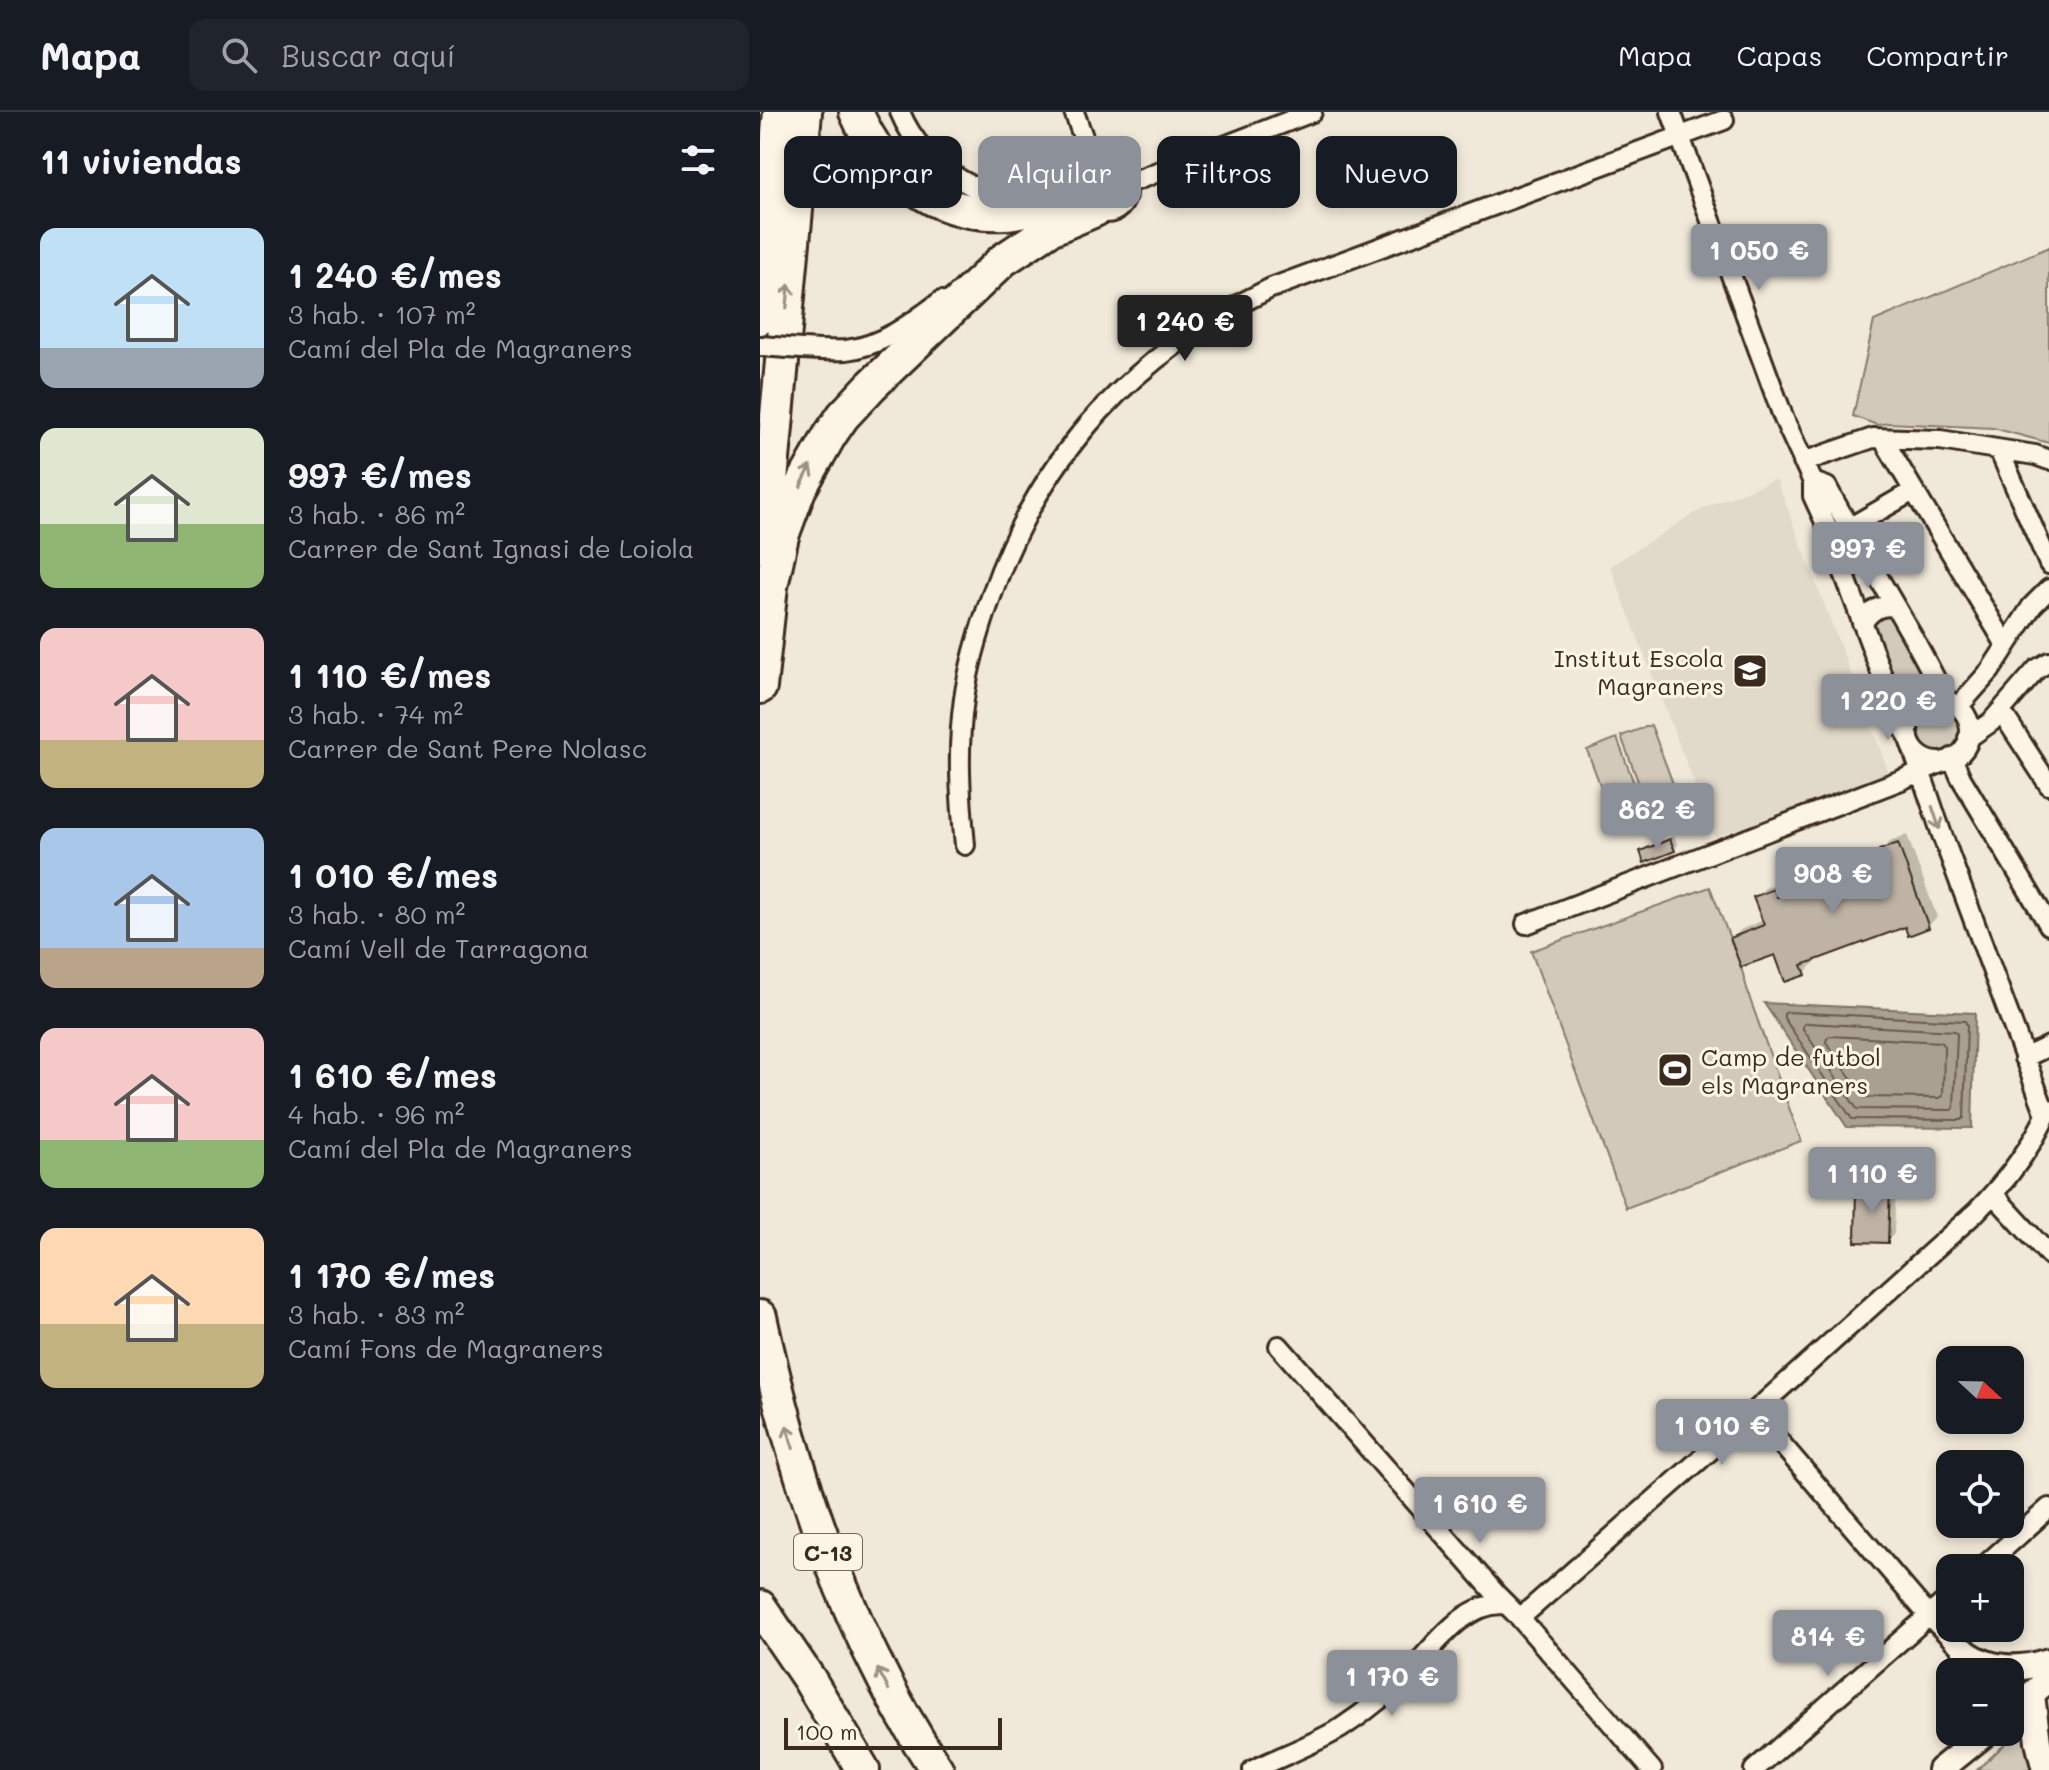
<!DOCTYPE html>
<html lang="es">
<meta charset="utf-8">
<style>
:root{--surface:#171b24;--page:#20242c;--text:#f1f3f6;--muted:#9ea1a6;--line:#363941;--accent:#8c9099}
body{margin:0;font-family:Mali,sans-serif;background:var(--page);color:var(--text);height:100vh;display:flex;flex-direction:column;font-size:30px;white-space:nowrap}
*{box-sizing:border-box;margin:0}
p{font-size:26px;color:var(--muted)}
.icon{flex:none;width:44px;height:44px;fill:none;stroke:currentColor;stroke-width:2;stroke-linecap:round;stroke-linejoin:round}
.map{position:relative;flex:1;overflow:hidden}
.drawer{display:flex;flex-direction:column;background:var(--surface);width:760px}
.drawer>*{flex:none}
.guide{position:absolute;left:24px;top:24px;width:760px;height:72px;display:flex;gap:16px}
.needle{width:52px;rotate:112deg}
.controls{position:absolute;left:1176px;top:1234px;display:grid;gap:16px}
.controls a{display:grid;place-items:center;width:88px;height:88px;border-radius:16px;background:var(--surface);box-shadow:0 4px 12px #0003;font-size:40px}
.scale{position:absolute;left:24px;bottom:20px;width:218px;box-sizing:border-box;padding-left:8px;border:4px solid #3b2a1e;border-top:0;font-size:22px;line-height:28px;white-space:nowrap;color:#3b2a1e;-webkit-text-stroke:6px #fcf5e5;paint-order:stroke}
.price{position:absolute;translate:-50% -68px;padding:0 18px;border-radius:8px;background:var(--accent);color:#fff;font-size:26px;line-height:52px;filter:drop-shadow(0 2px 4px #0008)}
.price::after{content:'';position:absolute;left:50%;top:48px;width:24px;height:18px;margin-left:-12px;background:inherit;clip-path:polygon(0 0,100% 0,50% 100%)}
.price.current{background:#222;color:#fff}
ul{padding:0;list-style:none}
li{display:flex;align-items:center;gap:24px;height:200px;padding:0 40px}
li span{display:grid;place-items:center;flex:none;width:224px;height:160px;border-radius:16px;color:#555}
li>.icon{margin-inline-start:auto}
span .icon{width:96px;height:96px;fill:#fffc;stroke-width:1}
li b{font-size:34px}
h2{display:flex;justify-content:space-between;align-items:center;height:96px;padding:0 40px;font-size:34px}
.tag{padding:0 28px;border-radius:16px;background:var(--surface);box-shadow:0 4px 12px #0003;font-size:28px;line-height:72px}
.tag.current{background:var(--accent);color:#fff}
header{display:flex;align-items:center;gap:48px;box-sizing:border-box;height:112px;padding:0 40px;background:var(--surface);border-bottom:2px solid var(--line)}
header strong{font-size:38px}
nav{display:flex;gap:44px;margin-inline-start:auto;font-size:28px}
.search{width:560px;height:72px;background:var(--page);display:flex;align-items:center;gap:20px;box-sizing:border-box;padding:0 28px;border-radius:16px;color:var(--muted);font-size:30px}
main{display:flex;flex:1;min-height:0}
.map>svg:first-child{display:block}
</style>
<header>
<strong>Mapa</strong>
<div class="search"><svg class="icon" aria-label="search" viewBox="0 0 24 24"><circle cx="10" cy="10" r="6"/><path d="M15 15l6 6"/></svg>Buscar aquí</div>
<nav><a>Mapa</a><a>Capas</a><a>Compartir</a></nav>
</header>
<main>
<section class="drawer">
<h2>11 viviendas<svg class="icon" aria-label="filters" viewBox="0 0 24 24"><path d="M4 7h16M4 17h16"/><circle cx="9" cy="7" r="2"/><circle cx="15" cy="17" r="2"/></svg></h2>
<ul>
<li><span style="background:linear-gradient(#bfe0f5 75%,#9aa5b1 0)"><svg class="icon" aria-label="home" viewBox="0 0 24 24"><path d="M3 11l9-7 9 7M6 9v11h12V9"/></svg></span><div><b>1 240 €/mes</b><p>3 hab. · 107 m²</p><p>Camí del Pla de Magraners</p></div></li>
<li><span style="background:linear-gradient(#dfe7d0 60%,#8fb573 0)"><svg class="icon" aria-label="home" viewBox="0 0 24 24"><path d="M3 11l9-7 9 7M6 9v11h12V9"/></svg></span><div><b>997 €/mes</b><p>3 hab. · 86 m²</p><p>Carrer de Sant Ignasi de Loiola</p></div></li>
<li><span style="background:linear-gradient(#f6c9c9 70%,#c2b280 0)"><svg class="icon" aria-label="home" viewBox="0 0 24 24"><path d="M3 11l9-7 9 7M6 9v11h12V9"/></svg></span><div><b>1 110 €/mes</b><p>3 hab. · 74 m²</p><p>Carrer de Sant Pere Nolasc</p></div></li>
<li><span style="background:linear-gradient(#a9c7e8 75%,#b9a48a 0)"><svg class="icon" aria-label="home" viewBox="0 0 24 24"><path d="M3 11l9-7 9 7M6 9v11h12V9"/></svg></span><div><b>1 010 €/mes</b><p>3 hab. · 80 m²</p><p>Camí Vell de Tarragona</p></div></li>
<li><span style="background:linear-gradient(#f6c9c9 70%,#8fb573 0)"><svg class="icon" aria-label="home" viewBox="0 0 24 24"><path d="M3 11l9-7 9 7M6 9v11h12V9"/></svg></span><div><b>1 610 €/mes</b><p>4 hab. · 96 m²</p><p>Camí del Pla de Magraners</p></div></li>
<li><span style="background:linear-gradient(#ffd9b3 60%,#c2b280 0)"><svg class="icon" aria-label="home" viewBox="0 0 24 24"><path d="M3 11l9-7 9 7M6 9v11h12V9"/></svg></span><div><b>1 170 €/mes</b><p>3 hab. · 83 m²</p><p>Camí Fons de Magraners</p></div></li>
</ul>
</section>
<div class="map">
<svg width="1289" height="1658" viewBox="0 0 1289 1658">
<rect width="100%" height="100%" fill="#f0e9d9"/>
<filter id="ink" filterUnits="userSpaceOnUse"><feTurbulence type="fractalNoise" baseFrequency=".0125" numOctaves="2"/><feDisplacementMap in="SourceGraphic" scale="16" xChannelSelector="R" yChannelSelector="G"/><feConvolveMatrix kernelMatrix="1 2 1 2 8 2 1 2 1" color-interpolation-filters="sRGB"/></filter>
<g filter="url(#ink)">
<path fill="#e1d9c9" d="M1016,367L1130,663L955,725L850,454L943,396Z"/>
<path fill="#d2c9ba" stroke="#867a6c" stroke-width="2" d="M1289,135V331L1233,316L1129,311L1117,313L1093,304L1114,209Z
M1124,501L1133,504L1175,579L1156,587L1144,601L1111,510Z
M1156 619a23 23 0 1 1 46 0a23 23 0 1 1-46 0Z
M891,613L921,693L891,704L861,624Z
M857,626L887,706L857,718L827,638Z
M950,775L981,855L990,887L1041,1029L866,1096L771,839Z
M1269,1610L1279,1658H1217Z"/>
<path fill="#aaa091" stroke="#7e7163" stroke-width="2" d="M1004,891L1215,901L1212,1016L1087,1015Z"/>
<path fill="#0003" d="M1147,723L1177,805L1167,815L1147,812L1053,847L1054,851L1044,861L1016,840L972,826L982,817L1004,808L996,785L1005,776L1024,769L1027,777L1122,742L1121,739L1131,729Z
M914,724L918,733L913,738L882,740L886,735Z
M1105,1069L1136,1070L1134,1122L1127,1129L1098,1076Z"/>
<g fill="none" stroke-linecap="round" stroke-linejoin="round">
<path stroke="#67594c" stroke-width="2" d="M1027,900L1205,909L1207,913L1204,1006L1201,1008L1092,1007L1024,906V902Z
M1047,911L1195,919L1197,922L1194,996L1191,998L1097,997L1043,917V913Z
M1070,924L1182,930L1184,934L1183,984L1179,986L1104,985L1066,930L1067,926Z"/>
</g>
<path fill="#beb3a4" stroke="#3b2a1e" stroke-width="2" d="M910,727L915,739L884,751L880,739Z
M1138,731L1169,816L1148,824L1145,815L1042,853L1046,863L1025,870L1015,843L981,855L970,826L1004,813L993,785L1014,777L1017,785L1122,747L1119,738Z
M1096,1075L1130,1076L1128,1131L1095,1130Z"/>
<g fill="none" stroke-linecap="round" stroke-linejoin="round">
<defs>
<path id="street" d="M140,0C163,57 231,95 291,91C303,90 316,83 326,78
M314,0L337,63
M911,0L1024,307L1053,370V384L1065,410L1139,609L1149,625
M326 81a20 20 0 1 1 40 0a20 20 0 1 1-40 0Z
M364,73L552,0
M42,237C57,238 72,239 86,238C122,234 153,210 181,189
M1123,327L1246,533
M1239,338L1289,452
M1043,350L1113,326L1180,328L1275,343L1289,348
M1053,370L1067,375C1105,447 1151,515 1186,589
M1089,416L1153,379
M1102,511C1111,499 1119,492 1135,495
M1148 619a31 31 0 1 1 62 0a31 31 0 1 1-62 0Z
M1198,595L1230,559L1272,494L1289,477
M1241,599L1289,673
M1208,626L1231,610L1277,557L1289,550
M1151,632L1181,720L1286,1003
M1192,646L1201,666L1289,813
M205,733C200,684 197,636 204,587C209,551 220,516 232,482C282,339 376,241 511,176L964,8
M766,812L1141,668L1185,649
M1264,946L1289,934
M1234,1083L1289,1143
M519,1234L736,1482L760,1506L892,1658
M994,1300L1169,1504L1204,1539
M1222,1456L1289,1396
M760,1506L994,1300L1216,1100C1246,1070 1272,1035 1289,997
M493,1658C522,1644 554,1632 581,1616C609,1598 634,1576 656,1553C679,1528 706,1491 744,1492
M994,1658L1190,1485"/>
<path id="secondary" d="M1204,1539C1230,1559 1259,1559 1289,1549
M1272,1583L1278,1630L1285,1658
M1250,1601L1289,1567
M1180,1658L1227,1620"/>
<path id="highway" d="M96,0C123,62 174,105 245,101C262,100 278,95 294,91
M0,206L20,0
M5,434L45,0
M0,575L11,474L22,424L39,378L70,323L83,304L111,274L243,148L290,117L335,98
M0,1205C34,1364 87,1523 177,1658
M0,1495L49,1567L103,1658"/>
</defs>
<use href="#street" stroke="#3b2a1e" stroke-width="24"/>
<use href="#secondary" stroke="#3b2a1e" stroke-width="30"/>
<use href="#highway" stroke="#3b2a1e" stroke-width="38"/>
<use href="#street" stroke="#fcf5e5" stroke-width="18"/>
<use href="#secondary" stroke="#fcf5e5" stroke-width="24"/>
<use href="#highway" stroke="#fcf5e5" stroke-width="32"/>
<defs>
<path id="street-bridge" d="M0,234L42,237"/>
</defs>
<use href="#street-bridge" stroke="#3b2a1e" stroke-width="24" stroke-linecap="butt"/>
<use href="#street-bridge" stroke="#fcf5e5" stroke-width="18"/>
</g>
<defs><path id="oneway-shaft" d="M-6 0H5M1.5-3L5.5 0L1.5 3" fill="none" stroke-width="1.6" stroke-linecap="round" stroke-linejoin="round" transform="scale(2)"/></defs>
<g stroke="#9c9082">
<use href="#oneway-shaft" transform="translate(28 184) rotate(-84)"/>
<use href="#oneway-shaft" transform="translate(46 364) rotate(-63)"/>
<use href="#oneway-shaft" transform="translate(1176 706) rotate(72)"/>
<use href="#oneway-shaft" transform="translate(30 1325) rotate(-106)"/>
<use href="#oneway-shaft" transform="translate(123 1567) rotate(-118)"/>
</g>
</g>
<defs>
<symbol id="school-square" viewBox="-11 -11 22 22"><rect x="-9" y="-9" width="18" height="18" rx="4" fill="#3b2a1e" stroke="#fcf5e5"/><path d="M0-5L7-2L0 1L-7-2ZM-4 1L0 2.5L4 1V4Q0 6-4 4Z" fill="#fff"/></symbol>
<symbol id="stadium-square" viewBox="-11 -11 22 22"><rect x="-9" y="-9" width="18" height="18" rx="4" fill="#3b2a1e" stroke="#fcf5e5"/><path d="M0-5a6.5 5 0 1 0 0 10a6.5 5 0 1 0 0-10ZM-3.5-1.8h7v3.6h-7Z" fill="#fff"/></symbol>
</defs>
<g fill-rule="evenodd">
<use href="#school-square" x="970" y="539" width="40" height="40"/>
<use href="#stadium-square" x="895" y="938" width="40" height="40"/>
</g>
<g text-anchor="middle" dominant-baseline="central" stroke-width="6" stroke-linejoin="round" paint-order="stroke">
<rect fill="#fcf5e5" stroke="#75675a" stroke-width="2" x="34" y="1422" width="68" height="36" rx="6"/>
<g font-size="22" font-weight="bold" fill="#3b2a1e">
<text x="68" y="1440">C-13</text>
</g>
<g font-size="24" fill="#3b2a1e" stroke="#fcf5e5" text-anchor="end">
<text x="964" y="545">Institut Escola<tspan x="964" dy="28">Magraners</tspan></text>
<text x="941" y="944" text-anchor="start">Camp de futbol<tspan x="941" dy="28">els Magraners</tspan></text>
</g>
</g>
</svg>
<div class="controls">
<a><svg class="needle" viewBox="-14 -14 28 28"><path d="M0-13l5 13h-10z" fill="#e53935"/><path d="M0 13l5-13h-10z" fill="#9ea1a6"/></svg></a>
<a><svg class="icon" aria-label="locate" viewBox="0 0 24 24"><circle cx="12" cy="12" r="6"/><path d="M12 2v4M12 18v4M2 12h4M18 12h4"/></svg></a>
<a>+</a>
<a>−</a>
</div>
<div class="scale">100 m</div>
<b class="price" style="left:999px;top:180px">1 050 €</b>
<b class="price current" style="left:425px;top:251px">1 240 €</b>
<b class="price" style="left:1108px;top:478px">997 €</b>
<b class="price" style="left:1128px;top:630px">1 220 €</b>
<b class="price" style="left:897px;top:739px">862 €</b>
<b class="price" style="left:1073px;top:803px">908 €</b>
<b class="price" style="left:1112px;top:1103px">1 110 €</b>
<b class="price" style="left:962px;top:1355px">1 010 €</b>
<b class="price" style="left:720px;top:1433px">1 610 €</b>
<b class="price" style="left:1068px;top:1566px">814 €</b>
<b class="price" style="left:632px;top:1606px">1 170 €</b>
<div class="guide">
<a class="tag">Comprar</a>
<a class="tag current">Alquilar</a>
<a class="tag">Filtros</a>
<a class="tag">Nuevo</a>
</div>
</div>
</main>
